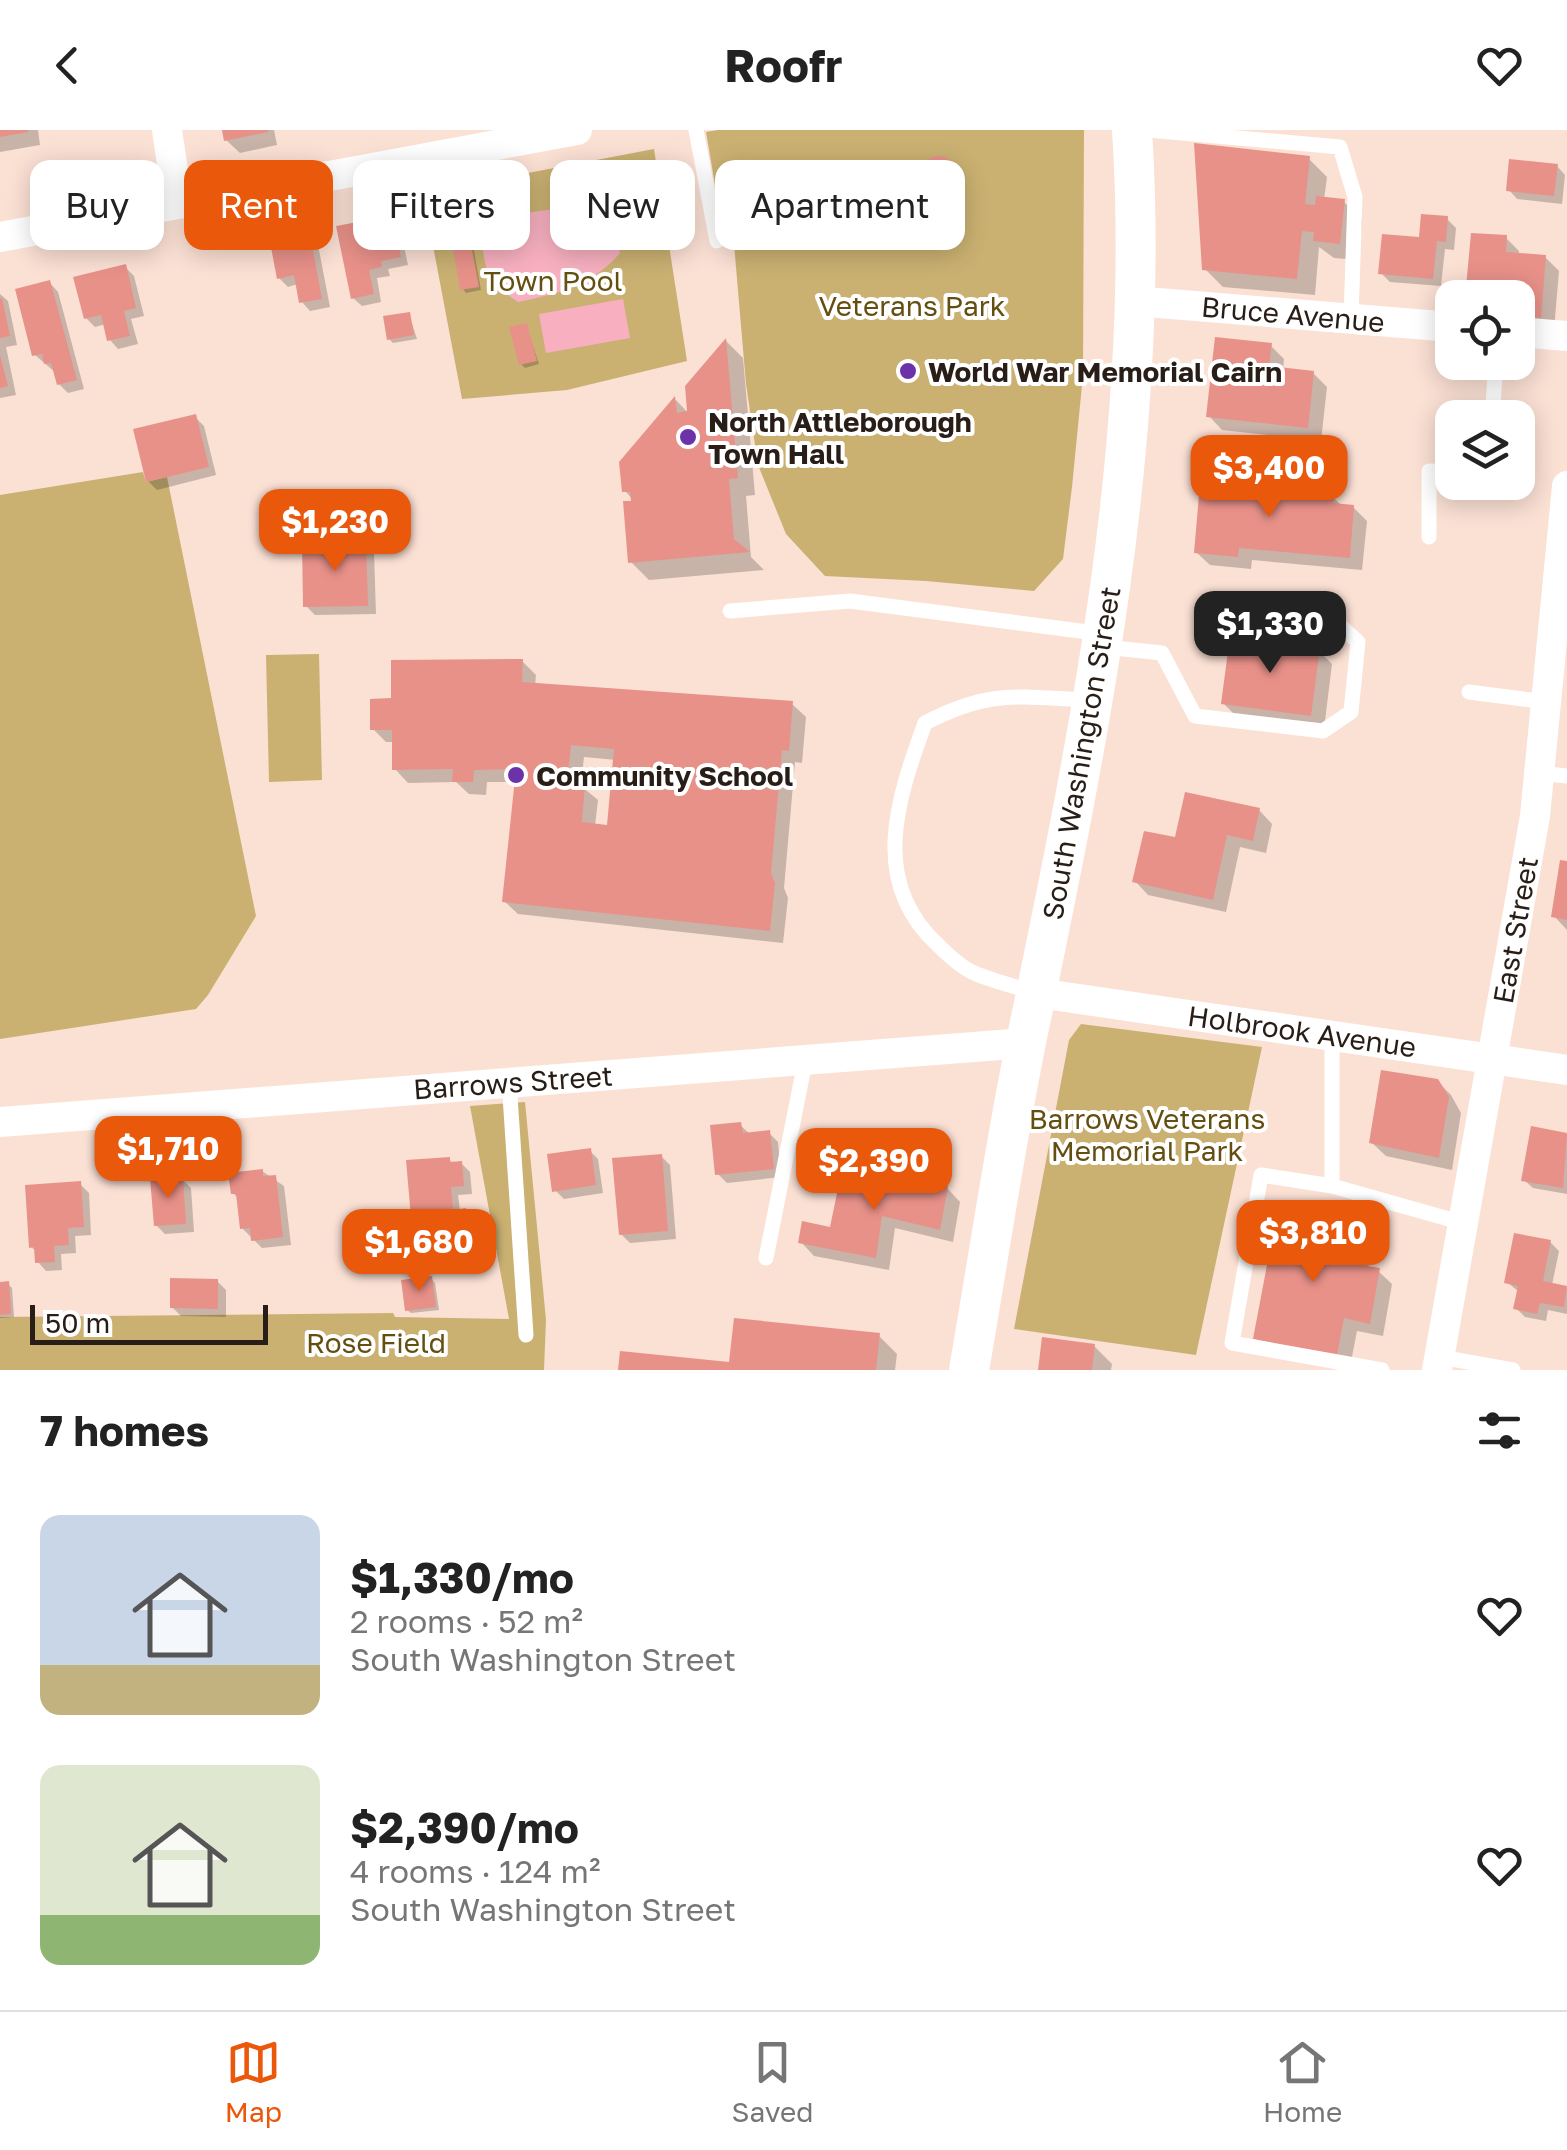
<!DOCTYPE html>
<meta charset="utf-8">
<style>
:root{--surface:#fff;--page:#f2f2f2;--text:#222;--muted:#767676;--line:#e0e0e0;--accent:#ea580c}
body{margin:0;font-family:"Golos Text",sans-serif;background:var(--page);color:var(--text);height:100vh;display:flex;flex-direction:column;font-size:38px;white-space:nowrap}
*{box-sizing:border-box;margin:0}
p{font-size:32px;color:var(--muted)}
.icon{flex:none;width:55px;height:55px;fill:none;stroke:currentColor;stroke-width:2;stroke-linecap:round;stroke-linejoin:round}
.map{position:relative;height:1240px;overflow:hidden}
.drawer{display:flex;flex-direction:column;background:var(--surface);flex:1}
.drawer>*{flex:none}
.banner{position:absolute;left:30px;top:30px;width:1000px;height:90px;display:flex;gap:20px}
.controls{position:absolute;left:1435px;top:150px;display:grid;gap:20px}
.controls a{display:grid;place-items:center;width:100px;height:100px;border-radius:20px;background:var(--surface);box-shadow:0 5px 25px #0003;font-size:50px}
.scale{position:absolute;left:30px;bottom:25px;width:238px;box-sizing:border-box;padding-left:10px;border:5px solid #281d17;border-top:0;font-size:28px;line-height:35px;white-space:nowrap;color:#281d17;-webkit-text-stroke:8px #fff;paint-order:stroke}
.price{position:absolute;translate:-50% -85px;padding:0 22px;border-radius:20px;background:var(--accent);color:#fff;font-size:32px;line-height:65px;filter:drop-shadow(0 2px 5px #0008)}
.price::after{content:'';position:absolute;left:50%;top:60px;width:30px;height:22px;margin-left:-15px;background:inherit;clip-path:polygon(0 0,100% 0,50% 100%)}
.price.selected{background:#222;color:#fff}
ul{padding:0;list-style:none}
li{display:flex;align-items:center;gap:30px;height:250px;padding:0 40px}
li span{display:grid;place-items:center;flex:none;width:280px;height:200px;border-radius:20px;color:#555}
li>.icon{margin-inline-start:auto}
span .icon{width:120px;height:120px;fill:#fffc;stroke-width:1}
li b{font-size:42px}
h2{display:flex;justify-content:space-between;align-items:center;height:120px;padding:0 40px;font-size:42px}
.pill{padding:0 35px;border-radius:20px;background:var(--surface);box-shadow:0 5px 25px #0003;font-size:35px;line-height:90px}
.pill.selected{background:var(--accent);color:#fff}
header{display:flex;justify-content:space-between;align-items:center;height:130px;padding:0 40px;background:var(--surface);font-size:45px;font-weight:700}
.menu{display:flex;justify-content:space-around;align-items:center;height:140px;border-top:2px solid var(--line);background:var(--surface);font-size:28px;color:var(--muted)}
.menu a{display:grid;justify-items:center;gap:5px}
.menu .selected{color:var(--accent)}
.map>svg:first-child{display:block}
</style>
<header><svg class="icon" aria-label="back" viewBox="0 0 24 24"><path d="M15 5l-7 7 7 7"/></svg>Roofr<svg class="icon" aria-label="heart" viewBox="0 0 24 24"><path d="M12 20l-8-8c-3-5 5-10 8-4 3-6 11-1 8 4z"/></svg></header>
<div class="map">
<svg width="1567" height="1240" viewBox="0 0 1567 1240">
<rect width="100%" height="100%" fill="#fbe0d4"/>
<path fill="#cab172" d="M718,0H1084L1083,245L1072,357L1063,429L1034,461L926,451L825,446L786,404L758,335L746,254L734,114L719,78L706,2Z
M654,19L687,231L567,260L462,269L423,63Z
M143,342L146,352L167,347L256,786L208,865L196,879L0,909V365Z
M319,524L322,650L269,652L266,525Z
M1081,894L1262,917L1196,1225L1014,1199L1069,910Z
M525,972L546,1190L544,1240H0V1187L393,1183L395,1187L509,1189L470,976Z"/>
<path fill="#f8b0c0" d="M560,79C603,84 610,77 620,123C593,155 557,164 518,172L491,153C488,142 481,125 484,114C491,84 536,81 560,79Z
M623,169L630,208L546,223L539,184Z"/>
<path fill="#0003" fill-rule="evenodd" d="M0,0H38L40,15L0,22Z
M224,0H274L277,15L240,23L226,10Z
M1309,29L1327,47L1324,70L1344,72L1362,90L1358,130L1334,128L1319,117L1315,165L1223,157L1205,139Z
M923 48a18 18 0 1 1 36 0a18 18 0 1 1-36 0Z
M1557,36L1565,45L1562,74L1517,69L1509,60Z
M1447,89L1456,98L1454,120L1445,119L1441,156L1390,152L1381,143Z
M373,91L382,100L384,109L395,107L404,116L408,135L388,139L390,146L377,148L381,172L362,176L353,168Z
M309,106L318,115L330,177L310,181L302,172L298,154L288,157L279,148Z
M1506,108L1519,121V125L1545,127L1559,141L1554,200L1518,197V168H1468Z
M470,112L473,115L481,160L466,163L463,159Z
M125,137L134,146L144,186L131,189L138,214L118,219L110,210L106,194L95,197L86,188Z
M50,153L58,162L84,259L68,263L59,254L56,243L35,225Z
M0,164L8,171L17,215L6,217L16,265L0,268Z
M409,184L417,209L393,213L389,209Z
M526,195L539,234L525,238L521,234Z
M726,211L743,228L755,365L746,366L751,427L764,440L649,450L631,432L636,373L625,361L622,333L676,270L690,285Z
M1271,216L1284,229L1283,240L1313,243L1327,257L1321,311L1222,300L1209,286Z
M195,287L204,296L216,345L157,360L148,351Z
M1248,349L1260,360L1333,367L1342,376L1353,377L1367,391L1362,440L1252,430L1251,439L1210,435L1196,422Z
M365,412L374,421L376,484L315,485L306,476Z
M1319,521L1332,534L1324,599L1237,587L1223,573Z
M522,531L536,545L535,556L792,574L806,587L802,633L795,632L784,758L788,768L783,813L518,784L504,771L517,652H487L486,665L469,664L456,652L408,653L395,639L394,612H386L373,599L394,571ZM584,627L616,630L609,698L595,696L598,670L581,656Z
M1259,680L1272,694L1266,723L1240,717L1226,782L1148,765L1135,751L1177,710Z
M1567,734V800L1554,786Z
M1437,951L1451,965L1461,983L1452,1040L1386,1026L1372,1013Z
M740,995L751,1005L769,1003L778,1012L781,1047L727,1053L718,1044Z
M1533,999L1567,1005V1064L1533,1058L1524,1050Z
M590,1021L598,1029L603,1063L564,1069L555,1060Z
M661,1026L670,1035L676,1109L630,1113L621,1104Z
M449,1029L453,1034L461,1033L470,1042L472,1064L458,1065L460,1081H465L474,1090L475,1103L423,1107L414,1098Z
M262,1041L284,1056L291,1115L262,1118L242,1098L239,1069L233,1063Z
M182,1049L191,1058L194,1102L165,1104L156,1095Z
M80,1054L89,1063L91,1105L75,1106L76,1123L61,1124L62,1140L46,1141L38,1132L37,1122L31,1117Z
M947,1058L960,1072L953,1112L895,1098L889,1140L814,1126L801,1112Z
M1359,1099L1373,1113L1368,1139L1378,1141L1392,1154L1383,1206L1357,1201L1350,1237L1270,1222L1256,1208Z
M1550,1112L1559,1121L1552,1155L1567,1158V1184L1548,1180L1546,1191L1525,1187L1516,1178L1519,1162L1507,1152Z
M431,1149L435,1153L439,1180L411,1183L407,1180Z
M217,1151L226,1160V1187L181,1186L172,1177Z
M0,1154H8L12,1158L14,1187L0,1188Z
M879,1206L897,1224L895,1240H621L731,1235Z
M1094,1216L1112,1234L1111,1240H1040Z"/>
<path fill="#e89189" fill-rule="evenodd" d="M0,0H28V2L0,7Z
M222,0H268V2L224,11Z
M1194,13L1310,26L1305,74L1315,75L1316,66L1345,69L1340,114L1313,111L1314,102L1302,101L1297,149L1202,140Z
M920 45a19 19 0 1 1 38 0a19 19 0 1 1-38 0Z
M1509,29L1558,34L1554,66L1506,61Z
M1421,84L1448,86L1446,112L1437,111L1433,149L1378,144L1382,104L1419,107Z
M374,89L378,108L396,104L401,127L381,131L382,137L369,140L374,164L351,169L336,96Z
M1471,103L1507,105L1506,122L1546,125L1541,188L1518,186V168H1465Z
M310,104L322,169L299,173L294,145L277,149L270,112Z
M470,109L479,157L460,160L452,112Z
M126,134L136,178L124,181L130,206L107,211L101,185L84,189L73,147Z
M50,150L77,250L57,255L51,233L44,234L42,224L32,226L15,159Z
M2,168L10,206L0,208V169Z
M410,182L414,205L387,210L383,186Z
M527,193L537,231L519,235L509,197Z
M1215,207L1272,213L1269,236L1314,241L1308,298L1206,287Z
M726,208L738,348L729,349L734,409L750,422L628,433L623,371H631L630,362H622L619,332L675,266L677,283L687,281L685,256Z
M0,225L8,256L0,258Z
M196,284L209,337L146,352L133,299Z
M1201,342L1249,346L1248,357L1334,364L1333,373L1354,375L1350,428L1239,418L1238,427L1194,423Z
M366,410L368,476L303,477L302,411Z
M1230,506L1320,518L1311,586L1221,574Z
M523,529L522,552L793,571L789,621L782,620L771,743L775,753L770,801L502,772L516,639L474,640L473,652H452L453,639L392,640V600H370V569L391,568V530ZM571,615L614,619L607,695L582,692L585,654L567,652Z
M1185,662L1260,678L1253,711L1227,705L1213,770L1132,752L1144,701L1175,707Z
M1560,730L1567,731V790L1551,787Z
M1381,940L1438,949L1449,967L1439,1028L1369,1013Z
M741,992L743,1003L770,1000L774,1039L715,1045L710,995Z
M1531,996L1567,1003L1563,1058L1521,1051Z
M591,1018L596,1055L552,1062L547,1024Z
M662,1024L668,1101L619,1105L612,1028Z
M450,1027V1032L462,1031L464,1056L451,1057L453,1080L466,1078L467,1095L412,1099L406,1030Z
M263,1039V1046L276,1045L283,1107L251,1111L250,1098L240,1099L236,1064H231L228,1043Z
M841,1044L948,1056L940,1100L882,1086L876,1128L798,1113L802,1091L830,1097Z
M183,1046L186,1094L154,1096L150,1048Z
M81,1051L84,1097L68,1098L69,1115L54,1116L55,1132L35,1133L34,1117L29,1118L25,1055Z
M1277,1082L1360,1097L1354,1134L1380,1138L1370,1194L1344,1188L1337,1225L1253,1209Z
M1514,1103L1551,1110L1543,1151L1567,1156L1564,1177L1540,1173L1537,1184L1513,1179L1518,1156L1504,1153Z
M432,1146L436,1177L405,1181L401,1150Z
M170,1148L218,1149V1179L170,1178Z
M9,1151L11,1184L0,1185V1152Z
M734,1188L880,1203L876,1240H618L620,1221L729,1232Z
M1042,1207L1095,1214L1092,1240H1038Z"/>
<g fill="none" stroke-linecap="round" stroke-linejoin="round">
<path stroke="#fff" stroke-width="15" d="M696,0L717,111
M1148,0L1340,17L1355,67L1351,189
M1492,288L1496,232
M1429,407V341L1452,342
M730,481L850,471L1103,504
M1105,517L1162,523L1195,586L1323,601L1351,582L1358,512L1333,489
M1469,562L1546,572
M1539,643L1567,646
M1033,862C1014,856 993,851 974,843C961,837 948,825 938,815C869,752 897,670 925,593C991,559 1017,567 1088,570
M1332,905V1056L1463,1093
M509,951L526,1205
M1332,1056L1261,1045L1232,1213L1382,1240
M766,1128L805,932
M1440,1227L1513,1240"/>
<path stroke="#fff" stroke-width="30" d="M167,0L178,74
M0,107L577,0
M1134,171L1452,197
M1518,202L1567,206
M1038,863L1567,940
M0,992L1026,913
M1437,1240L1535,686L1567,356"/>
<path stroke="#fff" stroke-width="40" d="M969,1240C988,1131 1004,1021 1026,912C1088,613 1152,307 1132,0"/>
</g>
<g fill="#6c33a9" stroke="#fff" stroke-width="4">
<circle cx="908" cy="241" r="10"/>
<circle cx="688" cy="307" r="10"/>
<circle cx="516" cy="645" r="10"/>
</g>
<g text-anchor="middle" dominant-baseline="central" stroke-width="8" stroke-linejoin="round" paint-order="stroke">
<g font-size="28" fill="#654f10" stroke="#fff">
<text x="553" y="150">Town Pool</text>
<text x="912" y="175">Veterans Park</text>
<text x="1147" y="988">Barrows Veterans<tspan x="1147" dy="32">Memorial Park</tspan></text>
<text x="376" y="1212">Rose Field</text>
</g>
<g font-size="28" fill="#281d17" stroke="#fff">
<text transform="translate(1293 184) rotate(5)">Bruce Avenue</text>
<text transform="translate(1081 623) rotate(-80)">South Washington Street</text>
<text transform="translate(1515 800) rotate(-80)">East Street</text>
<text transform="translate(1302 901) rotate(8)">Holbrook Avenue</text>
<text transform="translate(513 952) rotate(-4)">Barrows Street</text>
</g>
<g font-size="28" font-weight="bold" fill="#281d17" stroke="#fff" text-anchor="start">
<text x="928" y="241">World War Memorial Cairn</text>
<text x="708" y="291">North Attleborough<tspan x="708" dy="32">Town Hall</tspan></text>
<text x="536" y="645">Community School</text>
</g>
</g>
</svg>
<div class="controls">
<a><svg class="icon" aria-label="locate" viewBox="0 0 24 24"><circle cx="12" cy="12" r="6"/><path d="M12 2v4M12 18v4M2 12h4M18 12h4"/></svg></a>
<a><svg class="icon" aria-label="layers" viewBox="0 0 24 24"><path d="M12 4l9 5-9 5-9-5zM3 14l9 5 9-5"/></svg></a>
</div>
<div class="scale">50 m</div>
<b class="price" style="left:1269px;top:390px">$3,400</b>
<b class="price" style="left:335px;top:444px">$1,230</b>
<b class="price selected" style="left:1270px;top:546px">$1,330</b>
<b class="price" style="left:168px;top:1071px">$1,710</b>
<b class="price" style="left:874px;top:1083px">$2,390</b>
<b class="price" style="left:1313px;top:1155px">$3,810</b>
<b class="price" style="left:419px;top:1164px">$1,680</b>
<div class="banner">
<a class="pill">Buy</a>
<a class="pill selected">Rent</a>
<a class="pill">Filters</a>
<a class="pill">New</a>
<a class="pill">Apartment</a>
</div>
</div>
<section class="drawer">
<h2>7 homes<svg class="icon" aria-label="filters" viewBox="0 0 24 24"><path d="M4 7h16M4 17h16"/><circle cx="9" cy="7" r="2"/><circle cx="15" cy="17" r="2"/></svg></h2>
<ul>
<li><span style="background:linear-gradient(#c9d6e8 75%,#c2b280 0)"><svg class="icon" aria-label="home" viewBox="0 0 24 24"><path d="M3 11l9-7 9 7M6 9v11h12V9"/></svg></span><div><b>$1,330/mo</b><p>2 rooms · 52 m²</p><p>South Washington Street</p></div><svg class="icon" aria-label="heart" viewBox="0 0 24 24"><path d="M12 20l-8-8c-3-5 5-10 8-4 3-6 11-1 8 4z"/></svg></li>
<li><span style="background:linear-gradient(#dfe7d0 75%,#8fb573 0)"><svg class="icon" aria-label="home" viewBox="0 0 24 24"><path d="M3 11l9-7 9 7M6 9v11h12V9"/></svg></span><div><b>$2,390/mo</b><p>4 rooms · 124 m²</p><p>South Washington Street</p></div><svg class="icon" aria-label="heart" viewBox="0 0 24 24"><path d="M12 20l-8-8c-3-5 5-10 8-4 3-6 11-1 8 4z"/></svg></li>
</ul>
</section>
<nav class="menu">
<a class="selected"><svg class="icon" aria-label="map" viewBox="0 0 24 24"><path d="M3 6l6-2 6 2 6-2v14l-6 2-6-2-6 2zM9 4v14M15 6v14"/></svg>Map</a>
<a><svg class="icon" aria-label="saved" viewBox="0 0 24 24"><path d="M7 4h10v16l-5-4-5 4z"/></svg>Saved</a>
<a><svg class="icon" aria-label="home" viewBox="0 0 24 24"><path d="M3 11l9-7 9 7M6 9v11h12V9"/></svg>Home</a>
</nav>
